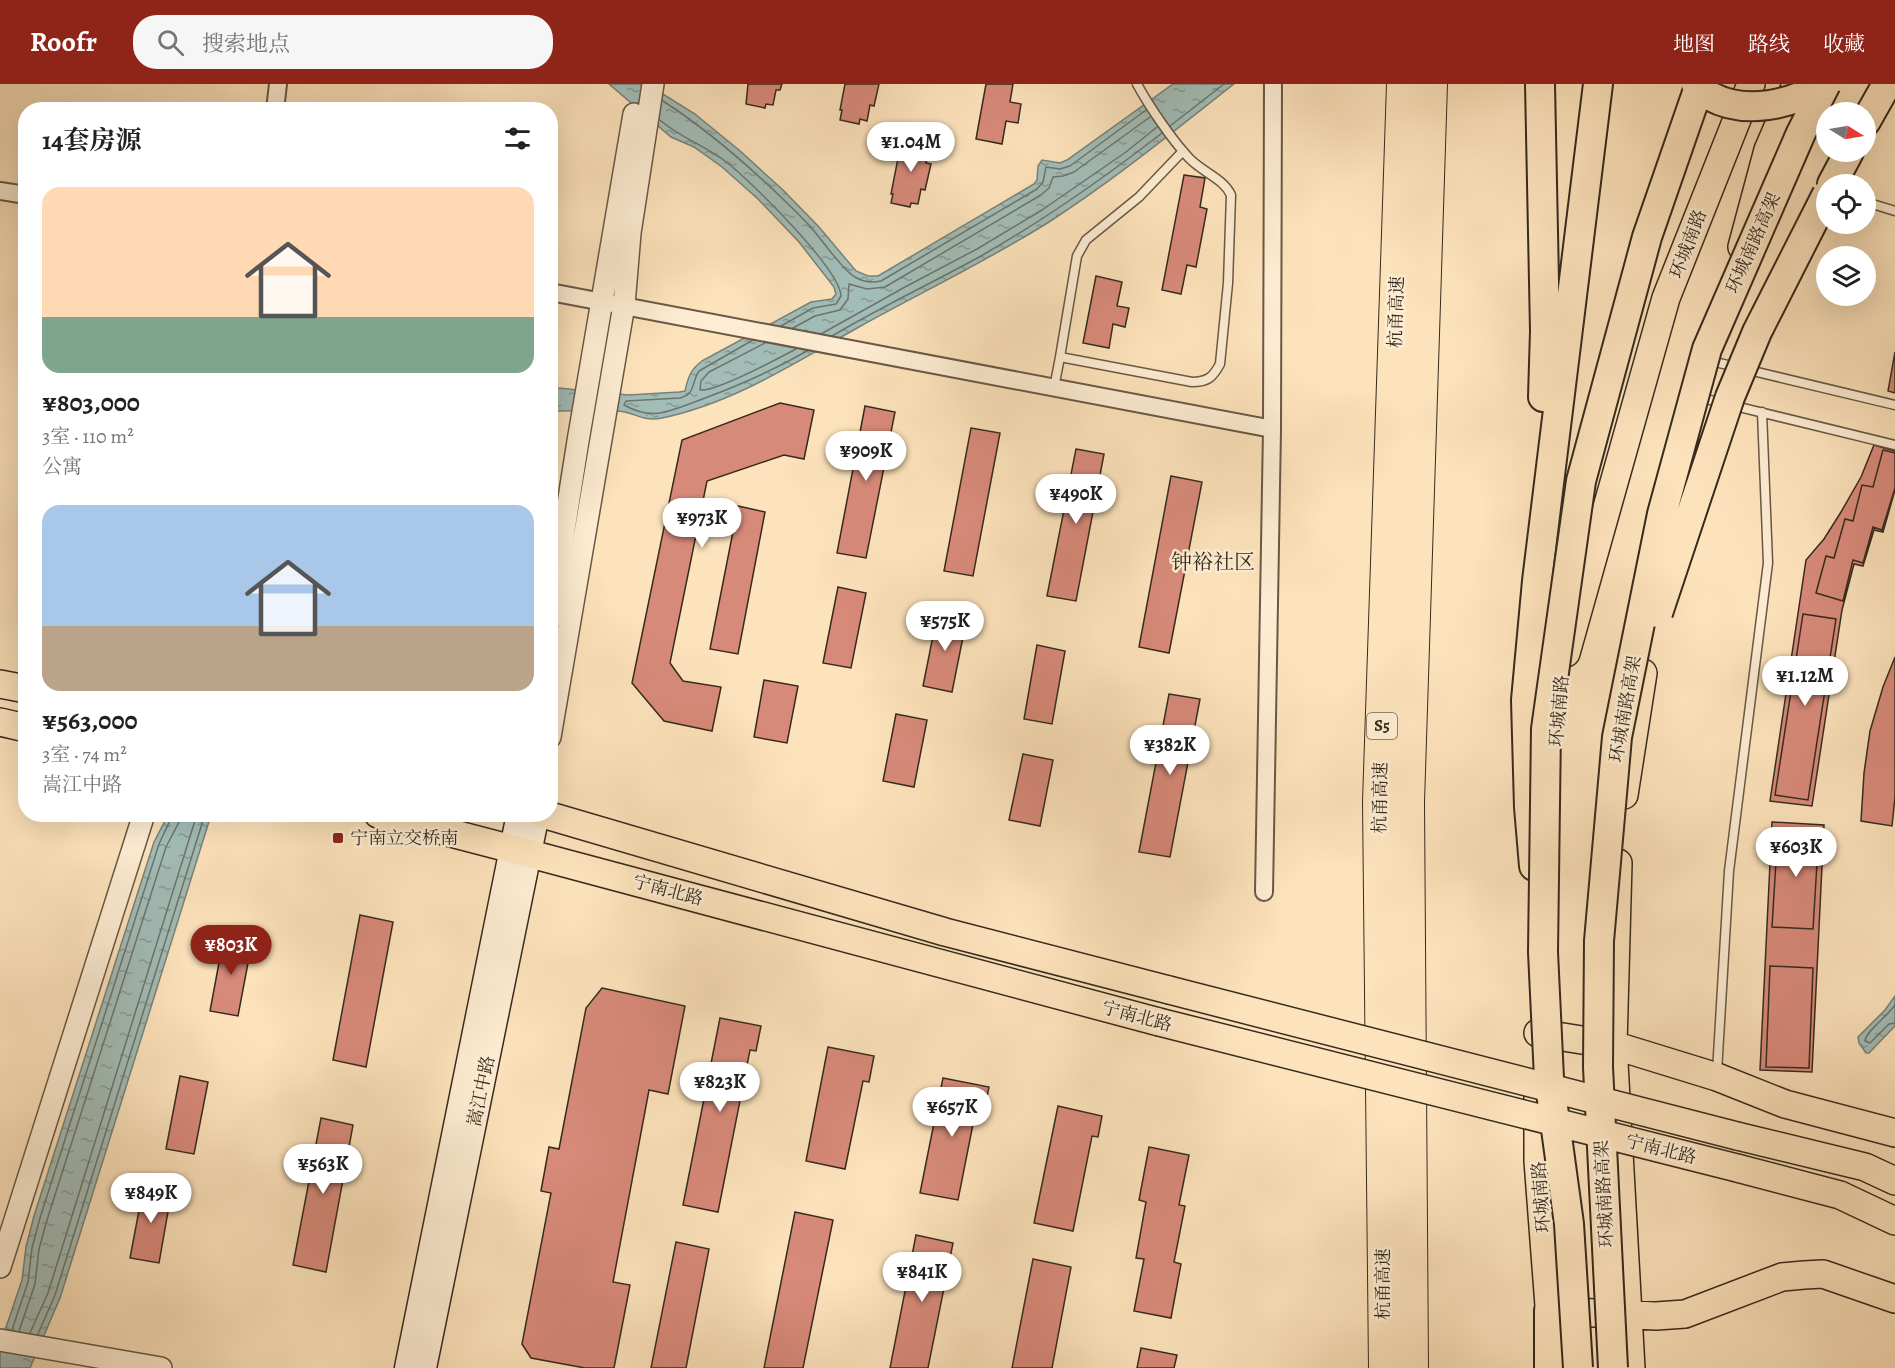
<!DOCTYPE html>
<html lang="zh">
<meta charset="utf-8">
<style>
:root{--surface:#fff;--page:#f6f6f6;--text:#202124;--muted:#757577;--accent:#8f2418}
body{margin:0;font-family:Alegreya,"Noto Serif SC",serif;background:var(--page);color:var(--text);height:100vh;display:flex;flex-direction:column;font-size:22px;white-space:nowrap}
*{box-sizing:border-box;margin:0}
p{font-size:20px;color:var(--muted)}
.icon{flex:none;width:33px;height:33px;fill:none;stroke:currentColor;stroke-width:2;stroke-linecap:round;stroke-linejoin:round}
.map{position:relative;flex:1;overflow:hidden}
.sheet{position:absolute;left:18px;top:18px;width:540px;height:720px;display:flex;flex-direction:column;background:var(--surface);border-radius:24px;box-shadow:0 6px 24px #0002}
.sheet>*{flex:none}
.needle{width:39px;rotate:101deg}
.tools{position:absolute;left:1816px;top:18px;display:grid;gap:12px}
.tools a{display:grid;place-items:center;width:60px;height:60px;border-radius:50%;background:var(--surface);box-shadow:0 6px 24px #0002;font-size:30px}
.price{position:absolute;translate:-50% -51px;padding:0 14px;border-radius:21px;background:#fff;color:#222;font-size:20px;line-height:39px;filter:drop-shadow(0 2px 3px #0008)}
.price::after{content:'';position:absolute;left:50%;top:36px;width:18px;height:14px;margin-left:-9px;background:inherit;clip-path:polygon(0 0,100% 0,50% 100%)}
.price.current{background:var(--accent);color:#fff}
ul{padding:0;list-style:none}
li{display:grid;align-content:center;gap:12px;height:318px;padding:0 24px}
li span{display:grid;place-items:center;height:186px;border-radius:18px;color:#555}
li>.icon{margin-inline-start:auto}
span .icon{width:108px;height:108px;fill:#fffc;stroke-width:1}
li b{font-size:26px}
h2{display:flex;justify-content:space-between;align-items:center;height:72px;padding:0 24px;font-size:26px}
header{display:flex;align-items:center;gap:36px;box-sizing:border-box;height:84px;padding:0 30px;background:var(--accent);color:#fff}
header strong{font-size:28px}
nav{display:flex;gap:33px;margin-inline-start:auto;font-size:21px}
.search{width:420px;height:54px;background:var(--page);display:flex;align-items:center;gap:15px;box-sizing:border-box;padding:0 21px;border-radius:24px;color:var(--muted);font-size:22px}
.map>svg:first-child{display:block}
</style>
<header>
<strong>Roofr</strong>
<div class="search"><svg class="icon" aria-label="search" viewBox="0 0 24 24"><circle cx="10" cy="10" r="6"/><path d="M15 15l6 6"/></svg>搜索地点</div>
<nav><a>地图</a><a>路线</a><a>收藏</a></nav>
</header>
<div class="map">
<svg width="1895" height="1284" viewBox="0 0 1895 1284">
<defs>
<pattern id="water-ripples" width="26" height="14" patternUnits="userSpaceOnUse" patternTransform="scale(1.5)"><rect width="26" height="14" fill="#a2bdb8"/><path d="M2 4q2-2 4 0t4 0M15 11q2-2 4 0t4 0" fill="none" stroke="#859a95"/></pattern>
</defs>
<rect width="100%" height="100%" fill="#fde3bc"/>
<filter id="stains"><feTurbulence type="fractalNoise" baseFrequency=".00333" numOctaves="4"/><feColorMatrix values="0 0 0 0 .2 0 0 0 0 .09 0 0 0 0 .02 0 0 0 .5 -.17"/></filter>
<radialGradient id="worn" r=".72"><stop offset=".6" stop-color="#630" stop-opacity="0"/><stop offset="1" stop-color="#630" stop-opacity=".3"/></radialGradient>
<path fill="url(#water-ripples)" stroke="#77827a" stroke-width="1.5" d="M609,0H647L695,30L739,66L783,106L819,143L856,187L868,192H878L1034,100L1037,96L1038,82L1042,76L1060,79L1067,76L1173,0H1234C1174,47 1114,96 1049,138C987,177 922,208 859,243C796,278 734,319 662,334C642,338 635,328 618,327C596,326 573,327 551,327V297L558,304L628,311L679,308L685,307C688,293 691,285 702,277L811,218L832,215L836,210L834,203L799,158L758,115L722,83L694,63L671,53Z
M168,731H211L60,1214L30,1284H0V1261L22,1196L26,1163L34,1132L154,758Z
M1895,912V942L1869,969H1866L1859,959L1858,953L1885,926Z"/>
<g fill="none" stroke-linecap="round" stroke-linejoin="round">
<path stroke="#6c746b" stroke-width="1.5" d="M663,17C717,52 764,95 809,141C820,153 843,187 855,193C863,198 872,199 881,197L1037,105L1043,98L1046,83L1060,85L1070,82L1146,26
M660,36C679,53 704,61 725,77C750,96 840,185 841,212L836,220L813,224L781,242
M1170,42L1224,0
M793,244L815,232L840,226L848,215L849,200L867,205L885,203L1041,111L1049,104L1053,93L1063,92L1074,88L1150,33
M821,250L905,203L977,165L1042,126L1126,68L1157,43
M832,252C881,223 932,199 981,172C1044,136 1104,94 1162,49
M753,256L699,287C691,299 696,310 680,314L626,317L624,321C635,327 647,331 660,329C675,326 690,320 705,314C740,301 774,286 807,267
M765,259L709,288L701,297L700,306C716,308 779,274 796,265
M1895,921C1888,932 1866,947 1865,957L1870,959L1889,940L1895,939
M12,1246L28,1198L32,1164L40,1134L159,760L173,730
M19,1247L35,1200L39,1165L47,1136L166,763L179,738L180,730
M30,1249L48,1209L197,730
M38,1250L55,1211L205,730"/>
</g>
<path fill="#d88a7a" stroke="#362a1e" stroke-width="1.5" d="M748,0H782L780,6H776L773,21L766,20L765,24L746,20Z
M845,0H879L874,22L870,21L867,37L860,35L859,40L840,36L842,26H840Z
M986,0H1013L1010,18L1021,20L1018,39L1006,37L1002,60L976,55Z
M904,55L922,58V61L929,63L926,79L931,80L925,106L921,105L918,120L911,119L910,123L891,119L893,110H891L900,64H902Z
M1184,91L1205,94L1200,123L1207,125L1196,183L1187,181L1181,210L1162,206Z
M1096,192L1122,198L1117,222L1129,224L1125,243L1113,240L1109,264L1083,259Z
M1895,268V309L1888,307Z
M780,319L814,326L804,375L784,371L707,397L670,579L683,597L721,603L712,647L664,637L632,599L682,356Z
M865,322L895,328L866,474L837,469Z
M971,344L1000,349L973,492L944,487Z
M1874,361L1895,367V406L1883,448L1874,446L1863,482L1854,480L1842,526L1812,722L1770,717L1806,476L1824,455L1841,428L1861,393Z
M1076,365L1104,370L1076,517L1047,512Z
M1883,366L1895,369V404L1882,446L1873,443L1863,479L1853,476L1843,517L1816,509L1826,472L1834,474L1845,435L1853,437L1862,401L1873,403Z
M1171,392L1202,398L1169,569L1139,563Z
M738,422L765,428L738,570L710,565Z
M838,503L866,509L851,584L823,579Z
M938,527L967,533L952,608L923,602Z
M1803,530L1836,535L1808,716L1775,711Z
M1037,561L1065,567L1052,640L1024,635Z
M1895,573V713L1892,742L1861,737L1864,689L1870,647L1883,603Z
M764,596L798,602L787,659L754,653Z
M1169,610L1200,615L1170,773L1139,768Z
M896,630L927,636L914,703L883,697Z
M1023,670L1053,676L1040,742L1009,736Z
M1772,738L1824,741L1812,988L1760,986Z
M1778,744L1819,746L1813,845L1772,843Z
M360,831L393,838L366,983L333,976Z
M224,852L252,858L238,932L210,927Z
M1770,882L1813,884L1809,984L1766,983Z
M602,904L685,922L668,1010L649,1006L613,1198L630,1201L614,1284H585L531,1274L522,1260L551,1109L541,1107L549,1063L559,1065L586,924Z
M720,934L761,942L756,967L750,966L718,1128L683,1121Z
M828,963L874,972L869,998L863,997L845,1085L806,1077Z
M180,992L208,998L194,1070L166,1065Z
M943,994L989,1003L985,1022L977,1020L958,1116L920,1109Z
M1058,1022L1102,1032L1098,1053L1092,1052L1073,1147L1034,1139Z
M321,1034L353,1041L326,1188L293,1181Z
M1149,1063L1189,1071L1179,1121L1185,1122L1174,1178L1181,1180L1171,1234L1134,1227L1144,1175L1136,1174L1146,1118L1139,1116Z
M144,1100L172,1105L159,1179L130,1174Z
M795,1128L833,1136L803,1284H764Z
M916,1151L953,1159L928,1284H890Z
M676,1158L709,1165L686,1284H651Z
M1033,1175L1071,1183L1052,1284H1012Z
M1141,1264L1177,1271L1174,1284H1137Z"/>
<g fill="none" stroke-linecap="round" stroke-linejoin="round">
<defs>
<path id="service" d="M1869,119L1895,127
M1060,273L1077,172L1086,156L1139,113L1183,67
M1711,277L1895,321
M1054,304L1060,273L1192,298C1208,298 1213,293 1220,280L1228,199L1231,111C1223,94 1202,88 1189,74C1172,56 1149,22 1137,0
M1702,314L1895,361
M1717,988L1729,787L1768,479L1762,328"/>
<path id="minor" d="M275,26L278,0
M0,107L26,111
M550,208L1272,345L1264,808
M1272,345L1273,0"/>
<path id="tertiary" d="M550,535L578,357L634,30
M550,653L624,221L630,149L653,0
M0,1183L144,730
M0,1256L161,1284"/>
<path id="secondary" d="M407,1284L519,730
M424,1284L537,730"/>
<path id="primary" d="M1742,163L1768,66L1796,1
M1566,569L1666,214L1751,0
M0,600L26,605
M0,638L26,644
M1624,711L1643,589
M378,730L512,765L1159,938
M543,730L945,848L1169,906
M1618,779L1613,961L1631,1284
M1538,949L1613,961L1717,993L1785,1020L1895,1049
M1538,1011V1077L1551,1248
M1737,1052L1865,1083L1895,1097
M1737,1084L1840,1111L1895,1137
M1554,1227L1656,1232L1685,1230L1782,1193L1804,1191L1823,1190L1895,1215"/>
<path id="trunk" d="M1540,0L1545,247L1543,313
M1866,37L1887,0
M1832,100L1849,68
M1534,782L1529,723L1526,616L1537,497L1598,0
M1549,1284V1227"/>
<path id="motorway" d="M1385,1284L1379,718L1403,0
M1412,1284L1408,718L1431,0"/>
</defs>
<use href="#service" stroke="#685846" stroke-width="11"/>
<use href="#minor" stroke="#685846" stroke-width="20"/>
<use href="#tertiary" stroke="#685846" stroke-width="24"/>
<use href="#secondary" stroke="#362a1e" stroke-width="27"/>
<use href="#primary" stroke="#362a1e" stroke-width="30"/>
<use href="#trunk" stroke="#362a1e" stroke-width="32"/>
<use href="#motorway" stroke="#362a1e" stroke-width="34"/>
<use href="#service" stroke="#feedd3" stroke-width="8"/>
<use href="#minor" stroke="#feedd3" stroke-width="16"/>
<use href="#tertiary" stroke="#feedd3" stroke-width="21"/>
<use href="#secondary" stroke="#feedd3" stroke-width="24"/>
<use href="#primary" stroke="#fde3bc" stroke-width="27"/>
<use href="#trunk" stroke="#fde3bc" stroke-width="28"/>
<use href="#motorway" stroke="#fde3bc" stroke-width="32"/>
<defs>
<path id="primary-bridge" d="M1169,906L1737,1052
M1159,938L1737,1084"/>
<path id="trunk-bridge" d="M1696,0C1700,4 1705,9 1710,12C1746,32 1793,20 1825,0
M1658,529L1730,313L1757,248L1827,110
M1578,1284L1569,1140L1549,994L1543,868L1546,645L1581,397L1647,153L1700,0
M1613,1284L1598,983L1599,857L1617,653L1662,430L1707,265L1801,49L1826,0"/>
</defs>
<use href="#primary-bridge" stroke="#362a1e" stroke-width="30" stroke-linecap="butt"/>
<use href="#trunk-bridge" stroke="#362a1e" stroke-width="32" stroke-linecap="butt"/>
<use href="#primary-bridge" stroke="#fde3bc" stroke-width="27"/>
<use href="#trunk-bridge" stroke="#fde3bc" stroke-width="28"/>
</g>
<rect fill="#8f2418" stroke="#feedd3" stroke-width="2" x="332" y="748" width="12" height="12" rx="3"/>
<g text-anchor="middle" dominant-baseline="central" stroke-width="5" stroke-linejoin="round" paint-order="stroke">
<rect fill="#feedd3" stroke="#726454" stroke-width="1.5" x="1367" y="629" width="30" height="26" rx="4.5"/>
<g font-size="16" font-weight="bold" fill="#362a1e">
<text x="1382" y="642">S5</text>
</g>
<g font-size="18" fill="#362a1e" stroke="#feedd3">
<text transform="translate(1753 159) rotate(-66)">环城南路高架</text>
<text transform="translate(1688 160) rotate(-69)">环城南路</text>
<text transform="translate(1396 228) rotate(-88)">杭甬高速</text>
<text transform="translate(1625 625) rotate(-80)">环城南路高架</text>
<text transform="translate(1559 627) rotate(-85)">环城南路</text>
<text transform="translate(1380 714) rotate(-89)">杭甬高速</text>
<text transform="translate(668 806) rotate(15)">宁南北路</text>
<text transform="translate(1137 932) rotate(15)">宁南北路</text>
<text transform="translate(481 1007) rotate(-78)">嵩江中路</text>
<text transform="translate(1661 1065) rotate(14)">宁南北路</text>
<text transform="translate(1604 1110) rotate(-93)">环城南路高架</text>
<text transform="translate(1541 1113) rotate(-94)">环城南路</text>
<text transform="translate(1383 1200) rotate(-90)">杭甬高速</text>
</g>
<g font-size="18" fill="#362a1e" stroke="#feedd3" text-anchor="start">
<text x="350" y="754">宁南立交桥南</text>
</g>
<g font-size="21" fill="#362a1e" stroke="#feedd3">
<text x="1213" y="478">钟裕社区</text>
</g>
</g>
<rect width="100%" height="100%" filter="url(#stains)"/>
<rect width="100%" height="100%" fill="url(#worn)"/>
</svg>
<div class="tools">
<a><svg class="needle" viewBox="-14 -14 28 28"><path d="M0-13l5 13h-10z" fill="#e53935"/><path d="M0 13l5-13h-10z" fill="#757577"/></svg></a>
<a><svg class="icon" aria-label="locate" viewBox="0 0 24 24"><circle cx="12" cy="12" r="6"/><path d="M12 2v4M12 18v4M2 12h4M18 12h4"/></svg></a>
<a><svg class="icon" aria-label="layers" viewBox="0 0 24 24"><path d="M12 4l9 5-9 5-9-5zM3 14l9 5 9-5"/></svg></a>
</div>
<b class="price" style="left:911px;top:89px">¥1.04M</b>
<b class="price" style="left:866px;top:398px">¥909K</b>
<b class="price" style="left:1076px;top:441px">¥490K</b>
<b class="price" style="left:702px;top:465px">¥973K</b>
<b class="price" style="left:945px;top:568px">¥575K</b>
<b class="price" style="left:1805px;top:623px">¥1.12M</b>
<b class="price" style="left:1170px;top:692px">¥382K</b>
<b class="price" style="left:1796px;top:794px">¥603K</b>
<b class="price current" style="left:231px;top:892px">¥803K</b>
<b class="price" style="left:720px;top:1029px">¥823K</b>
<b class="price" style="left:952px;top:1054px">¥657K</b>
<b class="price" style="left:323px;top:1111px">¥563K</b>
<b class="price" style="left:151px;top:1140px">¥849K</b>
<b class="price" style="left:922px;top:1219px">¥841K</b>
<section class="sheet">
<h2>14套房源<svg class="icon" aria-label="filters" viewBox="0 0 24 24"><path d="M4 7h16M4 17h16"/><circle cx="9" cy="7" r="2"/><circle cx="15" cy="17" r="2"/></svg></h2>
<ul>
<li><span style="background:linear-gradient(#ffd9b3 70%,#7fa58c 0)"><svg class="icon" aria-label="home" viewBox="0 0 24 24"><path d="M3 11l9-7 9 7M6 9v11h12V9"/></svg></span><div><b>¥803,000</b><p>3室 · 110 m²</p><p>公寓</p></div></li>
<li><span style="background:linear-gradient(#a9c7e8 65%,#b9a48a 0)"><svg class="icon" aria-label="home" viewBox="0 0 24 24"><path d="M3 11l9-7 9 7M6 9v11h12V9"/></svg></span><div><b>¥563,000</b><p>3室 · 74 m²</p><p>嵩江中路</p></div></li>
</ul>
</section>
</div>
